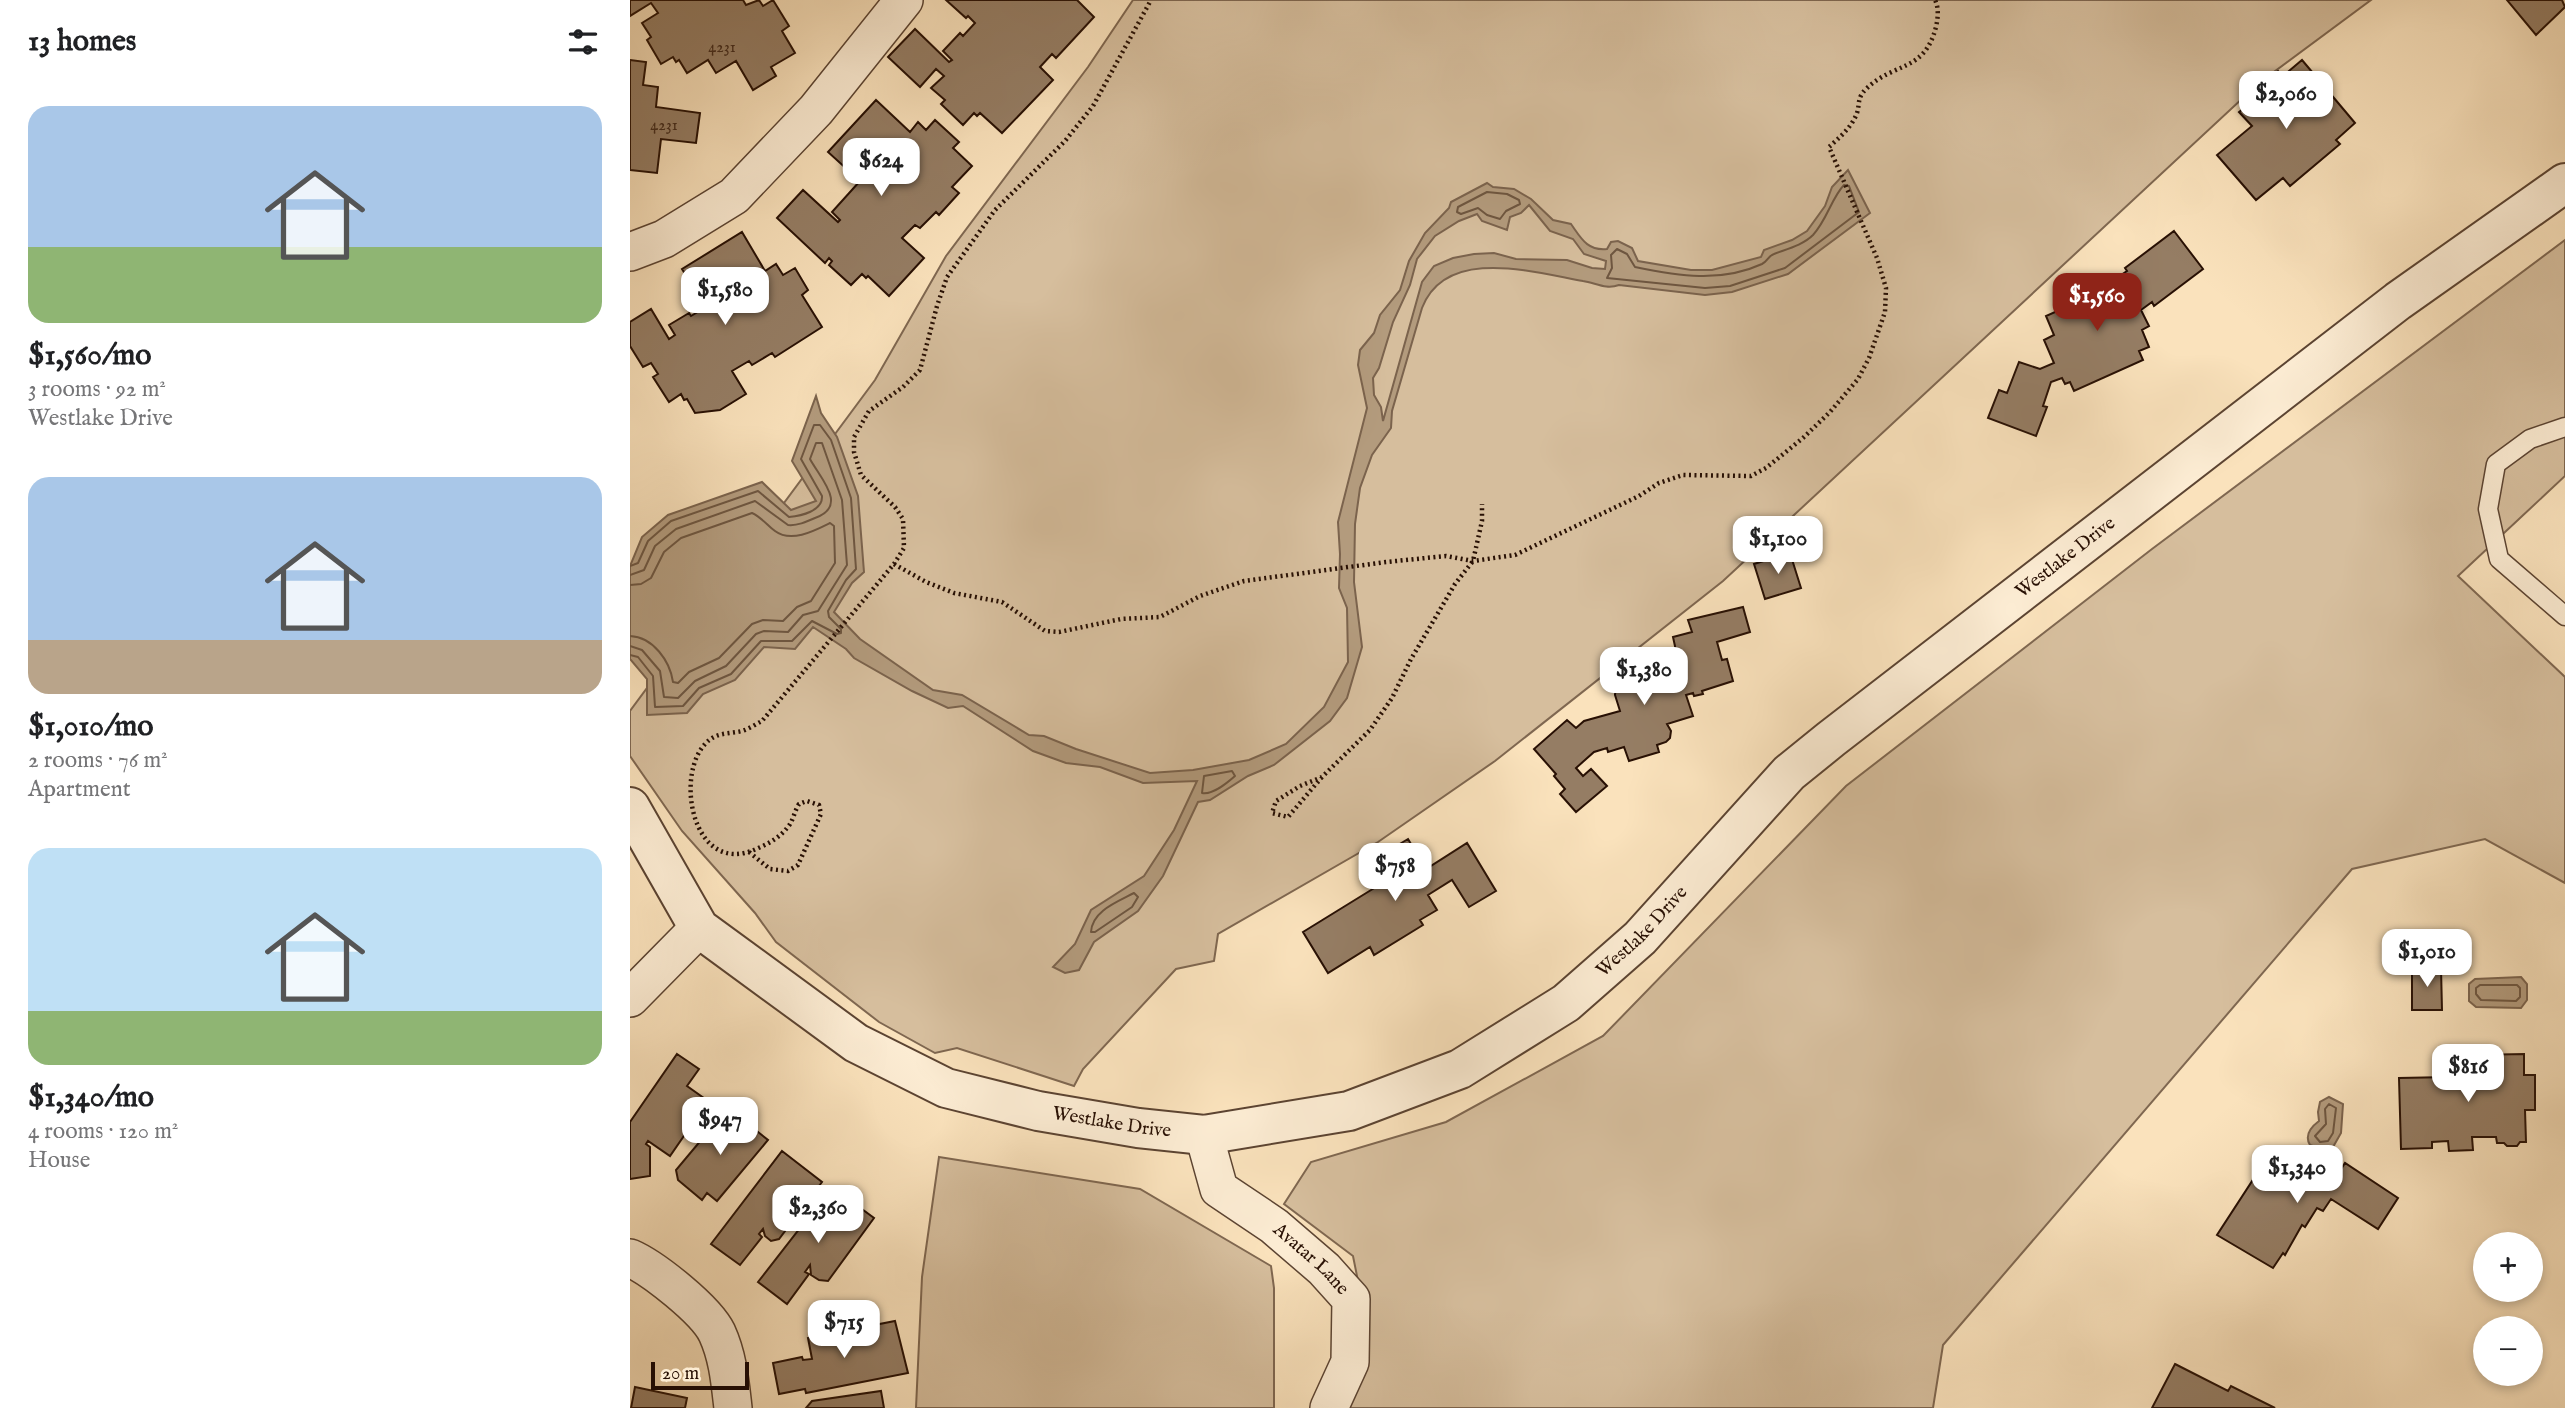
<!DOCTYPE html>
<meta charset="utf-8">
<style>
:root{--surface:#fff;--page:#f2f2f2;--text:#202124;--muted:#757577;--accent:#8f2418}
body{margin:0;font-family:"IM FELL English",serif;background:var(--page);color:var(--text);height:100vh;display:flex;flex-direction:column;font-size:26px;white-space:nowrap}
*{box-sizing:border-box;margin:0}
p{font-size:23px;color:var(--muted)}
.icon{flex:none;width:38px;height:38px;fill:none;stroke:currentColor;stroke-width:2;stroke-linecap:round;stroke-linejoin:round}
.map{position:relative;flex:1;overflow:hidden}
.panel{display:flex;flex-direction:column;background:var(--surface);width:630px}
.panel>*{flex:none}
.buttons{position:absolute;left:1843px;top:1232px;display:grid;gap:14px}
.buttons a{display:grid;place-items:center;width:70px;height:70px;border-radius:50%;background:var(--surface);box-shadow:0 4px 10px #0003;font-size:35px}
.scale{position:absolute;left:21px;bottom:18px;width:98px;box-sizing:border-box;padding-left:7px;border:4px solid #281004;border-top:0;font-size:19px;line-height:24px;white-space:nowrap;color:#281004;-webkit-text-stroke:5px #fcecd3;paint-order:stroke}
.price{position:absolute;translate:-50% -60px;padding:0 16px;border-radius:14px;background:#fff;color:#222;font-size:23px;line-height:46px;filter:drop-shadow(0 2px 4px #0008)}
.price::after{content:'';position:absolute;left:50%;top:42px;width:21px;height:16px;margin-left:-10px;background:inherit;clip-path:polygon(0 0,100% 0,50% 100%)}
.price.active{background:var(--accent);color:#fff}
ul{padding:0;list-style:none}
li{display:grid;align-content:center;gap:14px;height:371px;padding:0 28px}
li span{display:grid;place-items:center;height:217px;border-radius:21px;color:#555}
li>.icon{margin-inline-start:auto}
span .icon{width:126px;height:126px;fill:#fffc;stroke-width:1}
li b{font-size:30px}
h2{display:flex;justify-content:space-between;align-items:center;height:84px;padding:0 28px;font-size:30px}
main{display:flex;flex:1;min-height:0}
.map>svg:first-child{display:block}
</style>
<main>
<section class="panel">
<h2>13 homes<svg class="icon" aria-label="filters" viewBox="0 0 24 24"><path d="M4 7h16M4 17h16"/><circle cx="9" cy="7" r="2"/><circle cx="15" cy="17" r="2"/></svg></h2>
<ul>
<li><span style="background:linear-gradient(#a9c7e8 65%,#8fb573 0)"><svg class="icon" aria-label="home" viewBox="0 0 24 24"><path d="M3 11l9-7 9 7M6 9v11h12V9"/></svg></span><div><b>$1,560/mo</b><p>3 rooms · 92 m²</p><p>Westlake Drive</p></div></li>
<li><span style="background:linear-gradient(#a9c7e8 75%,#b9a48a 0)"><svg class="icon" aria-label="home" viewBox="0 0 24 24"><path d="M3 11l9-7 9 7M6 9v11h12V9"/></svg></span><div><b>$1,010/mo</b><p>2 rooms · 76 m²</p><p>Apartment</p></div></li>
<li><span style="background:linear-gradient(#bfe0f5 75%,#8fb573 0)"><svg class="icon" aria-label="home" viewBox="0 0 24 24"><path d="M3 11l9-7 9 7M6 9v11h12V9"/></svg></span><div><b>$1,340/mo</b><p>4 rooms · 120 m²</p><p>House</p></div></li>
</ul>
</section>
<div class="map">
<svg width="1935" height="1408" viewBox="0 0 1935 1408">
<rect width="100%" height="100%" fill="#fae2bc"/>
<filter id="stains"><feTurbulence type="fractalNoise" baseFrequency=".00286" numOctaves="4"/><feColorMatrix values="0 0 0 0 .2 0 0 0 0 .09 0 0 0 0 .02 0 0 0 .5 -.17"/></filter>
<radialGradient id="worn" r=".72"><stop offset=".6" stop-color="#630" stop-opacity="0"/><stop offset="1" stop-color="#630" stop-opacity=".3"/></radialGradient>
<path fill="#d6be9d" stroke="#7f6750" stroke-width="2" d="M503,0H1741L1629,83L1093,581L865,761L748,842L588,934L584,961L546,969L453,1069L444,1086L327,1048L305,1053L249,1022L146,942L125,913L52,831L0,756V711L245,380L316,256L458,67Z
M1935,240V476L1828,576L1935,677V883L1855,839L1722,869L1313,1345L1303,1408H705L735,1316L723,1256L654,1204L681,1162L816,1122L973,1036L1216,786L1522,549Z
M309,1157L510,1189L641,1266L644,1288V1408H286L292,1277Z"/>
<path fill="#b39b7d" stroke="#7b634d" stroke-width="2" fill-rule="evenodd" d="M1218,170L1240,213L1158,274L1102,292L1075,295L989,285C976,290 966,283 953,281C903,272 816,246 792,308L762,411L761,428L742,455L730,488L725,524L724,582L732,647L717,698L700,721L644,765L618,776L580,800L568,802L533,876L508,911L464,942L449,970L435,973L423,967L445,944L461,910L514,876L544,830L567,781L513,783L470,767L436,763L403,751L333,706L318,708L282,691L224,658L216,649L183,627L165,649L134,647L105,680L73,694L57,713L17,715V679L0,659V566L12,537L38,515L132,482L161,510L186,501L162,461L186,396L191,413L207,437L228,496L234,572L222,583L204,612L230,639L303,690L332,695L399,735L414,736L446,749L520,773L563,770L619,760L656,744L694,707L718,662L717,608L709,588L710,554L708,522L737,408L728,365L730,350L744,333L750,315L770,290L779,261L795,233L819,208L821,202L857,183L863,187L884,189L901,199L923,220L941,224C951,238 957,251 977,249L981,242L988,241L1002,248L1008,261L1061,270H1082L1131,257L1134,250L1162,240L1177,231L1195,206L1202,187ZM899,205L920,231L943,239L954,254L976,261L975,269L962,268L937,260L886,259L864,253L844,254L823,258L804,266L792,282L753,421L751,407L744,395L743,378L749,368L763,322L780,285L787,259L805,236L829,221L847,214L852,221L877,230L880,217L891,213Z
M1891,977L1897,984V1000L1891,1008L1846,1007L1839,1001V984L1845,979Z
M1699,1097L1713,1104L1711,1133L1703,1147L1691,1149L1680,1145C1674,1135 1681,1127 1689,1121L1688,1112L1690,1102Z"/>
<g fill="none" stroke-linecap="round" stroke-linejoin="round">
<path stroke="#6e5640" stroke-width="2" d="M1214,185L1219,186L1229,212L1155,268L1100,286L1075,288L977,278L982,268L981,255L987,249L997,254L1005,267C1048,276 1091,283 1132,264C1138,261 1138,256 1144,254C1157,249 1173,245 1183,235C1197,220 1202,197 1214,185Z
M857,192L877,194L889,200L890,204L876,211L870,219L857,215L848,208L831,214L827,212L828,207Z
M0,566L8,563L18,541L41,521L128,491L159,517C171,516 193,511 192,496L171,459L184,425H190L201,440L221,498L226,569L216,580L198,611L199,617L211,629V633L207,634L182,621L162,641H131L101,674L69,688L53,706L25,707L23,676L8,657L0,655
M0,575L14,570L25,546L46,529L125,501L158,525C167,526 176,522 185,518C219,506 190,478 180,459L186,443H192L212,500L217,565L188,611L173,615L158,632L134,631L126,634L96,666L65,681L48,698L34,697L30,671L12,650L0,646
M0,585L11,584L21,578L34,552L51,538L122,513C131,517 137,525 145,531C161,543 184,531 200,523L204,526L205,563L181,601L167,607L153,621L133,620L122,624L89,658L59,672L48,683L43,682C40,661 23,637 0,636
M602,771L605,776C597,783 583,795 572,793L574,776Z
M504,893L508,897L502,907L465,932H461C462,911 487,902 504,893Z
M1850,985H1887L1890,988V997L1886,1001L1851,1000L1846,994V988Z
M1699,1104L1706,1108L1703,1133L1698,1141L1690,1142L1685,1136L1696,1124L1695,1109Z"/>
</g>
<path fill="#957d64" stroke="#281004" stroke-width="2" d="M0,0H113L116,5L129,0L133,6L143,0L159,26L152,31L165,53L141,67L146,76L123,90L106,61L86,73L78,60L57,73L49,60L46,62L43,57L31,64L17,40L21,37L12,23L28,13L21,3L0,16Z
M316,0H447L464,17L426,58L422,54L410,67L423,80L372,133L350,113L347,116L344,113L333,125L311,104L315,100L301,88L314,76L306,69L290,87L258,57L285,29L319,62L322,60L313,51L330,33L333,36L345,23L338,16L336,18Z
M1877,0H1932L1935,7L1906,35Z
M0,60L16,62L13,85L28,87L26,107L70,113L66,143L31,139L27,173L0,170Z
M1672,60L1725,123L1706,140L1710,144L1660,186L1653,178L1626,200L1587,155L1622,126L1609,112L1624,100L1620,95L1648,71L1653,76Z
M246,100L280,132L288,122L296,130L305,120L329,142L323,148L342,166L322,187L329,193L309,215L306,212L290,228L285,225L272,238L294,258L259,296L238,276L236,278L232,274L221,285L199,265L202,261L199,258L195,263L147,218L173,190L208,222L210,220L202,212L230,181L198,152Z
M1544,231L1573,269L1524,306L1522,302L1511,310L1519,326L1512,330L1519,347L1509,351L1513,360L1444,391L1440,382L1435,384L1432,378L1421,382L1413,406L1417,407L1406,436L1358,418L1369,390L1377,393L1389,362L1410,369L1424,363L1414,340L1424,335L1416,316L1441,305L1438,298L1468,284L1470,289L1497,271L1495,268Z
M112,232L135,271L146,264L153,275L165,268L178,290L172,295L192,327L145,357L142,353L122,365L119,361L102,371L116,394L90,410L65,413L57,399L54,400L51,394L39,402L23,377L28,374L21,363L13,367L0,346V322L21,309L39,339L45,335L39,325L59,313L61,316L76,307L52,269Z
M1160,553L1171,588L1135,599L1124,564Z
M1113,607L1120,632L1087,642L1092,660L1097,659L1103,681L1072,691L1073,694L1064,696L1063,693L1056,695L1063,716L1037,724L1041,731L1040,738L1036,742L1027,745L1029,752L999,761L994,747L978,752L977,748L964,752L946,768L953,776L961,769L977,786L946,812L930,794L935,789L924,776L926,774L904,749L937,720L946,728L954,721L990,711L985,695L986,686L1039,670L1036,663L1048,660L1043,637L1062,632L1058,620Z
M778,839L796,869L837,843L866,891L839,907L822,880L798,895L807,910L790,920L793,925L744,955L740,947L698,973L673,932L754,882L741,861L750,856L749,853L756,848L758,851Z
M1782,968H1811L1812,1010H1782Z
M47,1054L69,1069L57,1086L78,1101L40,1156L18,1141L16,1144L20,1147V1176L0,1179V1122Z
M1894,1054V1075H1905V1110H1895L1896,1142H1890L1887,1146H1877L1874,1143H1867L1866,1137H1842L1843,1150L1819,1151L1818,1141L1802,1142V1148L1771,1149L1769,1078L1820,1077V1057H1836V1068L1845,1067L1844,1055Z
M98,1108L138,1140L87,1201L77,1193L72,1200L48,1180L46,1170Z
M1643,1149L1680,1173L1685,1165L1706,1177L1715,1163L1768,1198L1748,1229L1701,1199L1693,1211L1687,1208L1675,1227L1672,1225L1655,1255L1653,1253L1643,1268L1587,1235Z
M152,1151L192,1182L149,1239L141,1241L135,1236L133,1229L129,1234L132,1237L110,1265L81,1244Z
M202,1187L244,1218L198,1281L189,1280L181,1275L180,1265L175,1272L179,1274L157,1304L128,1282Z
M265,1321L278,1373L176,1393L175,1389L149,1394L143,1363L172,1357L173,1360L182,1359L178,1338Z
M1545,1364L1598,1391L1601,1386L1645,1408H1522Z
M5,1387L57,1398L55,1408H1Z
M251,1391L254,1408H176L182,1401Z"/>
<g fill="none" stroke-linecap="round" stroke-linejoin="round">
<defs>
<path id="service" d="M1935,427L1900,439L1866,464L1858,509L1869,559L1935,616"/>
<g id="minor">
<path d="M0,252L34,239L104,196L186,110L274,0"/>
<path d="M0,998L69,928"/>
<path id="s1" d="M574,1135L589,1189L644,1226L694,1269L721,1299L720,1362L699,1408"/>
<path d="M0,1258C23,1268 76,1310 87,1333C98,1357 100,1382 103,1408"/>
</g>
<g id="tertiary">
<path id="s2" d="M0,807L69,928L226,1043L316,1088L408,1111L508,1128L574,1135L719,1111L830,1069L936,1003L1010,938L1159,773L1201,739L1768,301L1935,183"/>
</g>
</defs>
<use href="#service" stroke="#5c4432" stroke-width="21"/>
<use href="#minor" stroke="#5c4432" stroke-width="40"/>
<use href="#tertiary" stroke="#5c4432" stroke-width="42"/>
<path stroke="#281004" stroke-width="4.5" stroke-dasharray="2 3.5" stroke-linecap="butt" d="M264,564L296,582L324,593L372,602L415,631L429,632L491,619L530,617L570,596L614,581L756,562L816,556L843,561L885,555L1009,496L1029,483L1053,475L1121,476L1136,468L1173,438L1200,412L1228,379L1239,358L1255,312L1256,288L1247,258L1199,147C1209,138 1222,127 1227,113C1230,103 1227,98 1236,89C1265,61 1294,73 1306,27C1308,18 1309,8 1305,0
M692,777L658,817L642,813L646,801L670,786L692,777L740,730L762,698L781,659L825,584L843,561L852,521V504
M119,852L140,869L158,871L168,865L191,814L189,805L177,801L169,804C164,812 163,822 157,828C149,838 138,844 126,849C63,878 43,774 77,742C87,732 100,734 112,731C119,729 126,724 132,721L264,564L274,548L273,519L265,507L231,475L224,452V437L239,411L273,387L290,370L307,306L317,277L365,210L435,141L463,106L521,0"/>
<use href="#service" stroke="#fcecd3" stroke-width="18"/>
<use href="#minor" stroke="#fcecd3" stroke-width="37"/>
<use href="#tertiary" stroke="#fcecd3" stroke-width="38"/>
</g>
<g text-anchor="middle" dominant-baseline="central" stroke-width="6" stroke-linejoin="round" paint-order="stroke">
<g font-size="16" fill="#432b1c">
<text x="92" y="48">4231</text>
<text x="34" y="126">4231</text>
</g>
<g font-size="19" fill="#281004" stroke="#fcecd3">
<text stroke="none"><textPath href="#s2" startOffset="1759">Westlake Drive</textPath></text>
<text stroke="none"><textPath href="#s2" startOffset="1192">Westlake Drive</textPath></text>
<text stroke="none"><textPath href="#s2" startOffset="604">Westlake Drive</textPath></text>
<text stroke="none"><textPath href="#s1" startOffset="172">Avatar Lane</textPath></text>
</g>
</g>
<rect width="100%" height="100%" filter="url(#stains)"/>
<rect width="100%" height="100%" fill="url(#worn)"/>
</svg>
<div class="buttons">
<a>+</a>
<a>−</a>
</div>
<div class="scale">20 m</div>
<b class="price" style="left:1656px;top:131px">$2,060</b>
<b class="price" style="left:251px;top:198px">$624</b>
<b class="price" style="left:95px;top:327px">$1,580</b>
<b class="price active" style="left:1467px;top:333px">$1,560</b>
<b class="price" style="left:1148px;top:576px">$1,100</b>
<b class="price" style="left:1014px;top:707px">$1,380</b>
<b class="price" style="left:765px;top:903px">$758</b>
<b class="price" style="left:1797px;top:989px">$1,010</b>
<b class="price" style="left:1838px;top:1104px">$816</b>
<b class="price" style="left:90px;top:1157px">$947</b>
<b class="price" style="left:1667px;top:1205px">$1,340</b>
<b class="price" style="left:188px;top:1245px">$2,360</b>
<b class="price" style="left:214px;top:1360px">$715</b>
</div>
</main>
